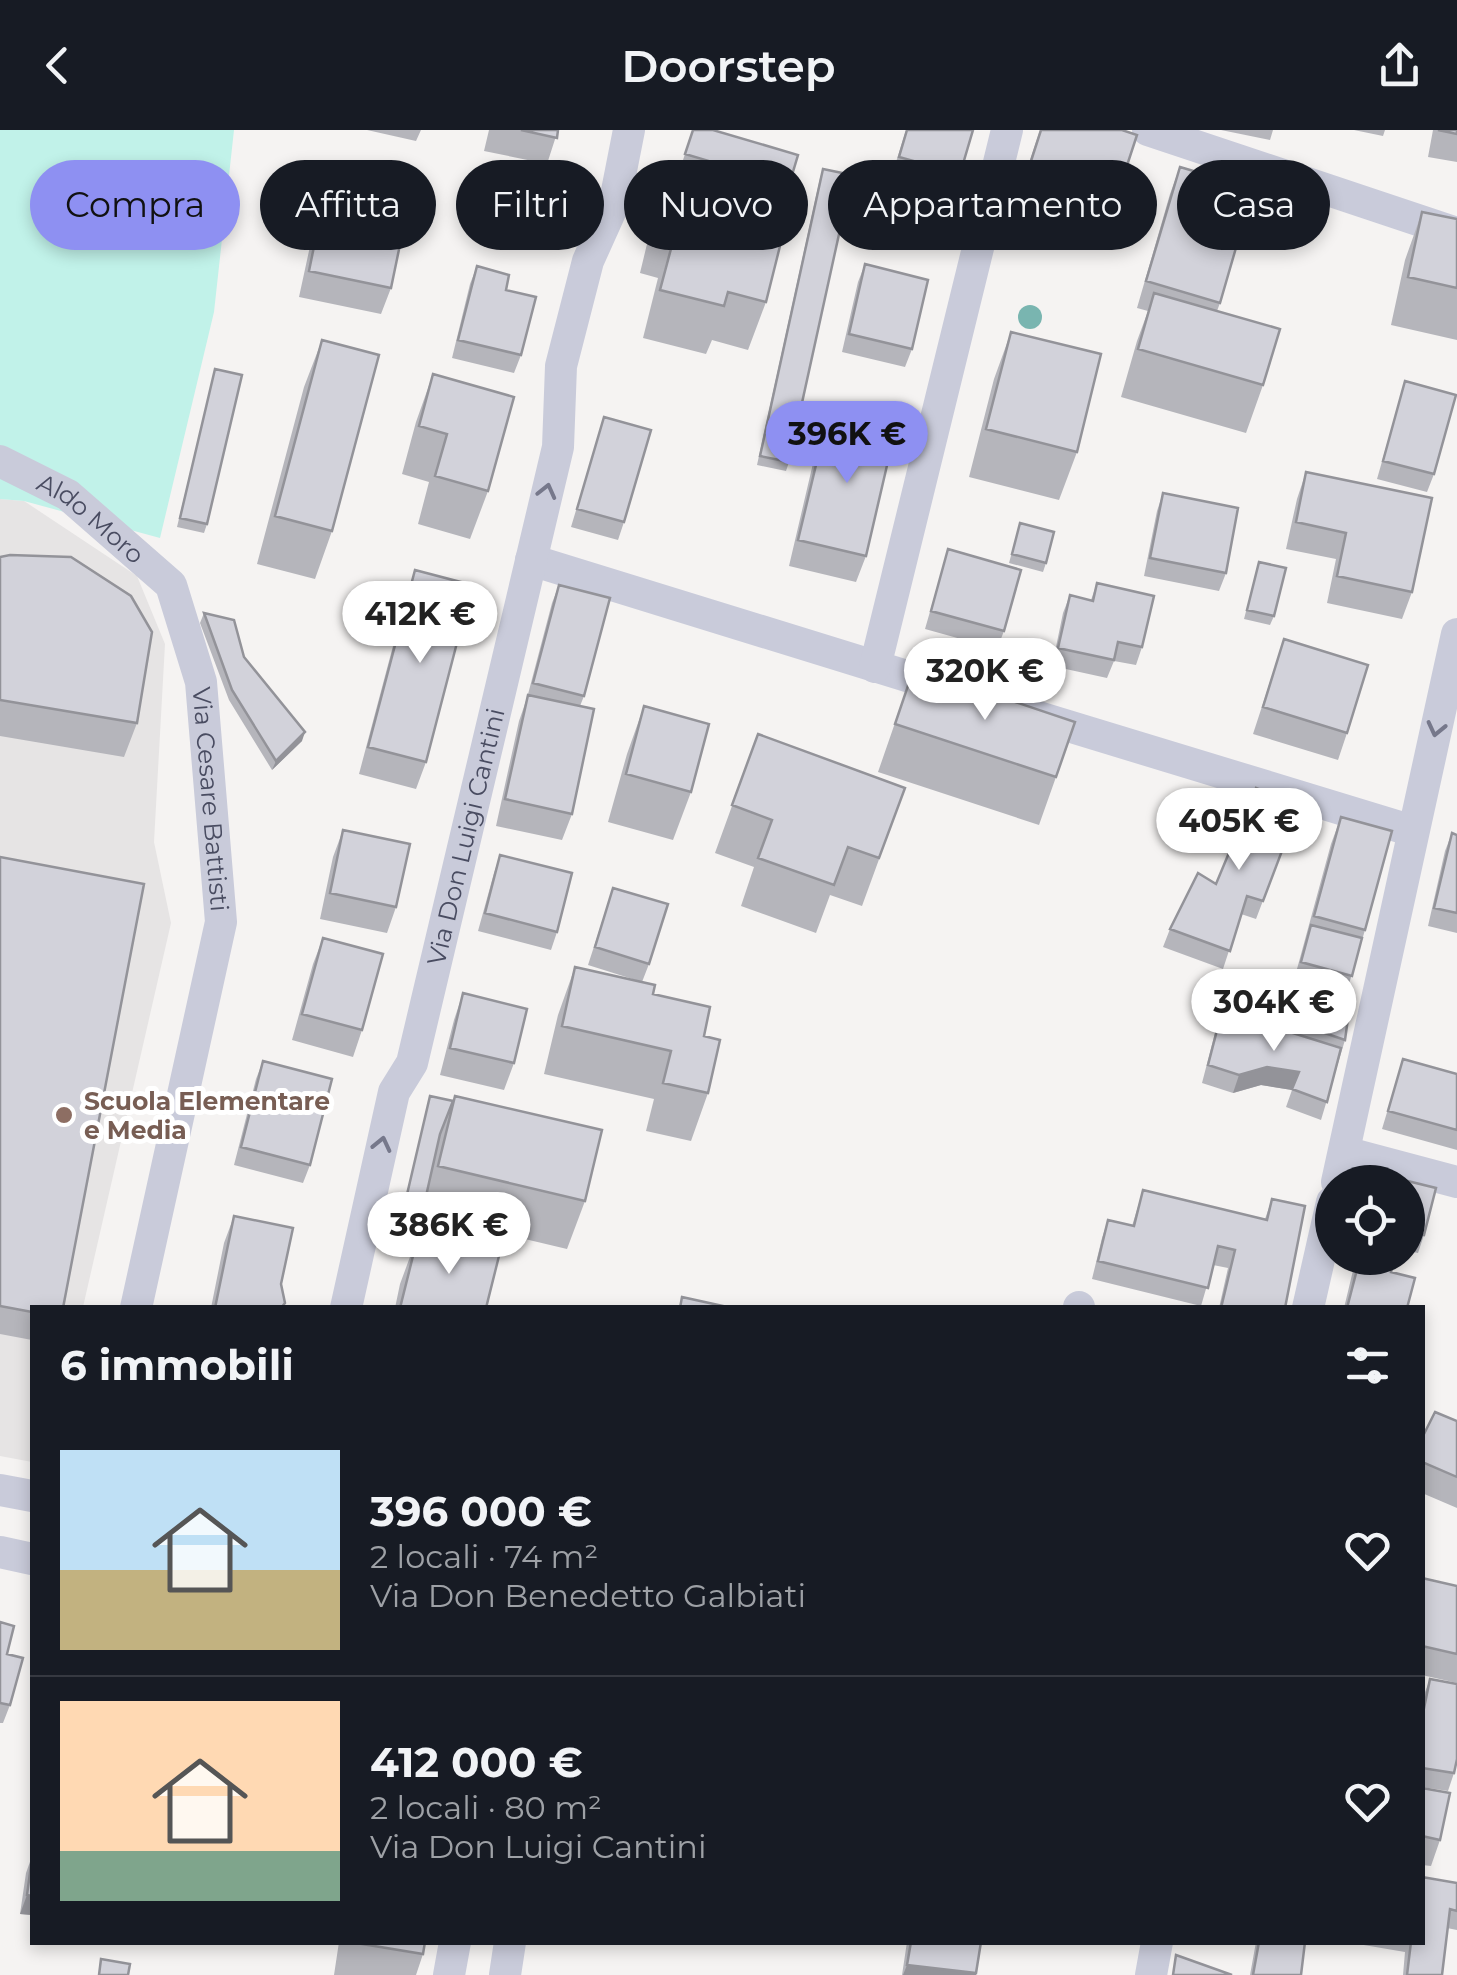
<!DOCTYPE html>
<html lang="it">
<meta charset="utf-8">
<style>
:root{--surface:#171b24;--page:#242831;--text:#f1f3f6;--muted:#9ea1a6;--line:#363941;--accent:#8e90f2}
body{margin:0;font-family:Montserrat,sans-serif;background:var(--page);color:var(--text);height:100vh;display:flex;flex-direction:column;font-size:38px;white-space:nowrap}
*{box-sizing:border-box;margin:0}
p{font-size:32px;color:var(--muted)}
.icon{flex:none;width:55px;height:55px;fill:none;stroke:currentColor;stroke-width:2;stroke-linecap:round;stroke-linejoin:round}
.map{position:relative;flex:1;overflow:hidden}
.drawer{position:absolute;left:30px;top:1175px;width:1395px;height:640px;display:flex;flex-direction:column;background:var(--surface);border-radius:0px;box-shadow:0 5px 15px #0003}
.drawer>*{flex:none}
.top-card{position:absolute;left:30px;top:30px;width:1398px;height:90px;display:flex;gap:20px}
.buttons{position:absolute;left:1315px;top:1035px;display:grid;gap:20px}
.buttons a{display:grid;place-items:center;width:110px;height:110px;border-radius:50%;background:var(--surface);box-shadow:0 5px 15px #0003;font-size:50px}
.price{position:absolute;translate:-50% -85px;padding:0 22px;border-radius:35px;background:#fff;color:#222;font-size:32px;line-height:65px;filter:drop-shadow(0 2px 5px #0008)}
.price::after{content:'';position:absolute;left:50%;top:60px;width:30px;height:22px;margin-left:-15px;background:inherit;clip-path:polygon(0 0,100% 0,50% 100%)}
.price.active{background:var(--accent);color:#111}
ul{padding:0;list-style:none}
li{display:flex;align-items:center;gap:30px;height:250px;padding:0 30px}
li+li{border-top:2px solid var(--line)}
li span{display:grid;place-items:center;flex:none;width:280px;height:200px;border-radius:0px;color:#555}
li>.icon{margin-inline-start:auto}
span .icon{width:120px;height:120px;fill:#fffc;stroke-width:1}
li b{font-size:42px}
h2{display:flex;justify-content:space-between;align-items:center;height:120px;padding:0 30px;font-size:42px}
.pill{padding:0 35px;border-radius:45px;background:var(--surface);box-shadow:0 5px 15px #0003;font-size:35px;line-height:90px}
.pill.active{background:var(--accent);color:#111}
header{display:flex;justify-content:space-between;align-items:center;height:130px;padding:0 30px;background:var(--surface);font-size:45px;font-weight:600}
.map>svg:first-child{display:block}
</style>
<header><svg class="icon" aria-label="back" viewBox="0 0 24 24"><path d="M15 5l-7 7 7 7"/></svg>Doorstep<svg class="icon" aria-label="share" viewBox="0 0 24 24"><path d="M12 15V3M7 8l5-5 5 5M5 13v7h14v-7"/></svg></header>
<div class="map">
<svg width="1457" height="1845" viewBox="0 0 1457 1845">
<rect width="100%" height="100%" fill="#f5f3f2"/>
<path fill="#e6e4e4" d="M0,369L24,371L137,446L165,514L154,712L171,793L83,1177L32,1178V1332L0,1326Z"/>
<path fill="#c1f2e9" d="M0,0H234L214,182L160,408L24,371L0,369Z"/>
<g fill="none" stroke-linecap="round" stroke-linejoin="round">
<g stroke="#c9cbda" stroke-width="32">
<path d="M1148,0L1457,103"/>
<path id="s1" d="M0,331L68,365L171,455L201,552L221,792L136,1178"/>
<path d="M531,430L952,560"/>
<path d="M875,537L1007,0"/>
<path d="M1032,585L1413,701"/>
<path d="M1344,1022L1457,1052"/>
<path d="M1337,1052L1457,504"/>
<path id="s2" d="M346,1178L394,962L412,933L558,317L561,236L588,131L615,71L629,0"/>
<path d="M1079,1178V1177"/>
<path d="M1308,1178L1332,1072"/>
<path d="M0,1360L32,1366"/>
<path d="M0,1422L32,1429"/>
<path d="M449,1845L455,1812"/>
<path d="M505,1845L510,1812"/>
<path d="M1151,1845L1157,1812"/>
</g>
</g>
<circle fill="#79b5b0" cx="1030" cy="187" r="12"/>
<path fill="#b5b5bb" d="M367,0H421L416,11Z
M489,0H558L547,34L484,21Z
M693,0L798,25L785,64L682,33Z
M906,0H973L953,62L892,45Z
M1040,0H1122L1119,60L1109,86L1021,57Z
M1221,0H1273L1270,10Z
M1354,0H1385L1383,6Z
M1433,0H1457V32L1428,27Z
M672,37L763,107L766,172L748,220L712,210L706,224L643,208L658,148L640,143L654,85Z
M1180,37L1212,88L1220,173L1217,181L1263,255L1246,303L1121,267L1137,211L1148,181L1137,178L1170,64Z
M823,39L789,332L786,341L757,335L820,48Z
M329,43L390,72L391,158L381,184L299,167L320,70Z
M1422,82L1457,89V210L1391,195L1405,130Z
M865,134L912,219L905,237L842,222L858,152Z
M477,136L506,160L521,225L514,243L452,228L470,154Z
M1011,202L1077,322L1059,370L969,347L994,249Z
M322,210L332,401L315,449L257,434L304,257Z
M215,239L207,394L204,403L177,397Z
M433,244L488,361L470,409L418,394L429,352L402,344L416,292Z
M1405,251L1434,344L1427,362L1377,349Z
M828,285L866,426L856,452L789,436L818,312Z
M604,287L624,392L618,410L571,397Z
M1306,342L1412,462L1402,489L1327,473L1336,429L1286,419L1297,369Z
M1163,363L1226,443L1219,461L1144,446L1157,381Z
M1020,393L1046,433L1043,442L1009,433Z
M948,419L1004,501L997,519L925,499Z
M0,427L137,593L124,627L0,606Z
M1259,432L1274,486L1270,495L1244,489Z
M415,440L426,632L416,659L359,644L406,467Z
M1097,453L1142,517L1136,535L1114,531L1107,548L1052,536L1063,483L1070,465L1091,470Z
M559,455L584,566L580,576L572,684L562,710L496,696L519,591L527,568L552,473Z
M204,483L244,527L302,611L272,640L229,570L200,493Z
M1284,509L1347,603L1338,630L1253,604Z
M914,538L1056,647L1039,695L878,642Z
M644,576L691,662L673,710L608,692L627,624Z
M758,604L905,658L862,776L830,765L816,803L741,776L754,737L715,723Z
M1299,676L1256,789L1241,784L1223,839L1163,817L1170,799Z
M1341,687L1365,800L1346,864L1294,850L1331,714Z
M343,700L396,777L387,803L320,789L333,727Z
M1452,703L1457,705V803L1428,796L1445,721Z
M500,725L557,802L551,820L478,801L494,743Z
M0,727L32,1178V1210L0,1204Z
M613,758L649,834L642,852L653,864L704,906L708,963L691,1011L646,1001L654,969L544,944L558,885L575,837L642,852L588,835Z
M323,808L362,900L353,927L292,910L313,834Z
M1290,856L1345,910L1321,990L1286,977L1292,960L1261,955L1233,963L1202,953L1216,899L1222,881L1274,897Z
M463,863L514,933L504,960L440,945L454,890Z
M1403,929L1457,944V1020L1382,999Z
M263,931L310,1035L303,1053L234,1035L256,949Z
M430,966L453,971L585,1071L567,1119L470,1096L465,1117L486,1178H395L400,1154L414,1116L395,1112Z
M1379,1044L1436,1058L1424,1105L1418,1123L1408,1121V1052H1376Z
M1143,1060L1265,1089L1272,1069L1285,1178H1219L1228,1138L1213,1135L1201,1176L1092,1149L1102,1108L1108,1090L1132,1096Z
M234,1086L281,1154L285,1173L283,1178H211L224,1113Z
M1356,1128H1395L1391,1142L1407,1178H1344Z
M1457,1291V1378L1422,1363V1308Z
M1422,1448L1457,1456V1553L1422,1545Z
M0,1492L7,1524L10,1575L3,1593H0Z
M1430,1549L1454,1643L1448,1661L1422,1657V1570Z
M1422,1658L1440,1710L1431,1736L1422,1735Z
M32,1726V1785L20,1784L26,1743Z
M1457,1753V1800L1447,1798L1442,1845H1403L1405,1822L1346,1812H1422Z
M339,1812H425L423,1824L416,1845H334Z
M907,1812H981L976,1845H902Z
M1256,1812H1305L1301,1845H1250Z"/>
<path fill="#939399" d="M305,602L302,611L272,640L276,631Z
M1267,937L1299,942L1292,960L1261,955L1233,963L1239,945Z
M27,1765L32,1766V1785L20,1784Z
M907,1835L976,1843V1845H903Z"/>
<path fill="#d2d2da" stroke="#939399" stroke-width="2.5" d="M521,0H558L557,8Z
M693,0H713L798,25L789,55L685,24Z
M907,0H973L960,44L899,27Z
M1041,0H1122L1137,5L1119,60L1031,31Z
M1438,0H1457V4Z
M672,37L774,63L763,107L781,112L766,172L728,162L724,176L660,160L676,100L657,95Z
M1180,37L1224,50L1212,88L1242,97L1220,173L1146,151Z
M823,39L852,45L789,332L760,326Z
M329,43L393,56L390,72L408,76L391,158L309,141Z
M1422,82L1457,89V158L1408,147Z
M865,134L928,150L912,219L849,204Z
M477,136L509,145L506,160L536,167L521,225L458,210Z
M1154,163L1280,199L1263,255L1138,219Z
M1011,202L1101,224L1077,322L986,299Z
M322,210L379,225L332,401L275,386Z
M215,239L242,245L207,394L180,388Z
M433,244L514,267L488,361L435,346L447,304L419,296Z
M1405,251L1456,265L1434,344L1383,331Z
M828,285L895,301L866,426L798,410Z
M604,287L651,300L624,392L577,379Z
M1306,342L1432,368L1412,462L1337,446L1346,403L1296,392Z
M1163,363L1238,378L1226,443L1150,428Z
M1020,393L1054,402L1046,433L1012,424Z
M948,419L1021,440L1004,501L931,481Z
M10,425L71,427L131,466L152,502L137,593L0,570V427Z
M1259,432L1286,438L1274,486L1247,480Z
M415,440L472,455L426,632L368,617Z
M1097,453L1154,466L1142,517L1118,512L1114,530L1058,518L1070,465L1093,471Z
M559,455L610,468L584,566L533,553Z
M204,483L234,490L244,527L305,602L276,631L232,560Z
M1284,509L1368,535L1347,603L1263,577Z
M914,538L1075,592L1056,647L895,594Z
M528,565L594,579L572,684L505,669Z
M644,576L709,594L691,662L626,644Z
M758,604L905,658L879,728L848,717L834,755L758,728L772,690L732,675Z
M1256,658L1299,676L1263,771L1247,766L1230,821L1170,799L1198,743L1216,754Z
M1341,687L1392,701L1365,800L1314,786Z
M343,700L410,714L396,777L330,763Z
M1452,703L1457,705V783L1434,778Z
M500,725L572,743L557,802L485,783Z
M0,727L144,754L63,1178H32V1182L0,1176Z
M613,758L668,774L649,834L595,817Z
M1311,795L1362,808L1352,846L1301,832Z
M323,808L383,824L362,900L302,884Z
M575,837L655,855L653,864L710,877L704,906L720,910L708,963L663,953L671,921L562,896Z
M1290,856L1350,874L1345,910L1278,887Z
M463,863L527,879L514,933L450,918Z
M1222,881L1341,918L1327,972L1292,959L1299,942L1267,937L1239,945L1208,935Z
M1403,929L1457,944V1000L1388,981Z
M263,931L332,949L310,1035L241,1017Z
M430,966L453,971L440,1004L424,1075L472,1087L465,1117L398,1103Z
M455,966L602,1000L585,1071L438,1036Z
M1379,1044L1436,1058L1424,1105L1408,1101V1052H1377Z
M1143,1060L1267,1090L1272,1069L1305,1076L1285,1178H1221L1235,1120L1218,1116L1208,1158L1098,1131L1108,1090L1134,1096Z
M234,1086L293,1098L281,1154L285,1173L281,1178H215Z
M418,1106L499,1126L486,1178H400Z
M1360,1128H1395L1391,1142L1415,1148L1407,1178H1347Z
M682,1167L732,1178H680Z
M1435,1282L1457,1291V1347L1422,1332V1308Z
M1422,1448L1457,1456V1524L1422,1516Z
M0,1492L14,1496L7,1524L23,1528L10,1575L0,1573Z
M1430,1549L1457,1554V1629L1454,1643L1422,1638V1588Z
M1422,1658L1450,1663L1440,1710L1422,1706Z
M32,1728V1766L27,1765Z
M1422,1747L1457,1753V1781L1450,1779L1442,1845H1407L1411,1812H1422Z
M350,1812H425L423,1824Z
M911,1812H981L976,1843L907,1835Z
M1259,1812H1305L1301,1845H1253Z
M1176,1825L1232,1845H1173Z
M101,1829L130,1834L128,1845H99Z"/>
<defs><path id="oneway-chevron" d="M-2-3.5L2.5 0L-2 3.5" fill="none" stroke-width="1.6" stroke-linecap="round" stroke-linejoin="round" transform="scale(2.5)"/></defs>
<g stroke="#76788b">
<use href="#oneway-chevron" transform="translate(547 361) rotate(-76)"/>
<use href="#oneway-chevron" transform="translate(1436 599) rotate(103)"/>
<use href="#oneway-chevron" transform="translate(382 1014) rotate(-77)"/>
</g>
<circle fill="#8d6e63" stroke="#fff" stroke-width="4" cx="64" cy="985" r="10"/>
<g text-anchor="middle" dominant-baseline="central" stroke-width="10" stroke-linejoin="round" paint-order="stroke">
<g font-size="25" fill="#494c61" stroke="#fff">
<text stroke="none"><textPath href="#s1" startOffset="108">Aldo Moro</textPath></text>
<text stroke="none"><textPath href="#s1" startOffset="432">Via Cesare Battisti</textPath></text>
<text stroke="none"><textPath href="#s2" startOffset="488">Via Don Luigi Cantini</textPath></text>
</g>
<g font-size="25" font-weight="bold" fill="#785e54" stroke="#fff" text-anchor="start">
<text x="84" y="971">Scuola Elementare<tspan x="84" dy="29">e Media</tspan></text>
</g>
</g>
</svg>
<div class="buttons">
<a><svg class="icon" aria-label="locate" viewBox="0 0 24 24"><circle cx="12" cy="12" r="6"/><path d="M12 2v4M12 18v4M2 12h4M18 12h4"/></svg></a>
</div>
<b class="price active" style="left:847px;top:356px">396K €</b>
<b class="price" style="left:420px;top:536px">412K €</b>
<b class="price" style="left:985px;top:593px">320K €</b>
<b class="price" style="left:1239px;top:743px">405K €</b>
<b class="price" style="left:1274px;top:924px">304K €</b>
<b class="price" style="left:449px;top:1147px">386K €</b>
<div class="top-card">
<a class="pill active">Compra</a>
<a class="pill">Affitta</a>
<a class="pill">Filtri</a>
<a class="pill">Nuovo</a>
<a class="pill">Appartamento</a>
<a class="pill">Casa</a>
</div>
<section class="drawer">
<h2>6 immobili<svg class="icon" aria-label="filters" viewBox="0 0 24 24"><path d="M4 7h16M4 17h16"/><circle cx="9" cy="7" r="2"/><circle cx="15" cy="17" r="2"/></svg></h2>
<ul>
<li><span style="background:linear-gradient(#bfe0f5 60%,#c2b280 0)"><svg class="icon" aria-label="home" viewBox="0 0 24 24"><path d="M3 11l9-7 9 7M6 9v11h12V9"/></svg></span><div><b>396 000 €</b><p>2 locali · 74 m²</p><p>Via Don Benedetto Galbiati</p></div><svg class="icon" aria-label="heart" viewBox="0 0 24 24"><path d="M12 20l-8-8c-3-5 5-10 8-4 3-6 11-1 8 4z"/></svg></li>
<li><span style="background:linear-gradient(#ffd9b3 75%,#7fa58c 0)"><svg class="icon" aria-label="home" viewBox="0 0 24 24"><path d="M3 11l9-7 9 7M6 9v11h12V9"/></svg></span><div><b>412 000 €</b><p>2 locali · 80 m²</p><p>Via Don Luigi Cantini</p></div><svg class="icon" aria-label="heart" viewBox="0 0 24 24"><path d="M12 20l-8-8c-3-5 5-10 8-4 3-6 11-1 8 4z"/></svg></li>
</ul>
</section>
</div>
